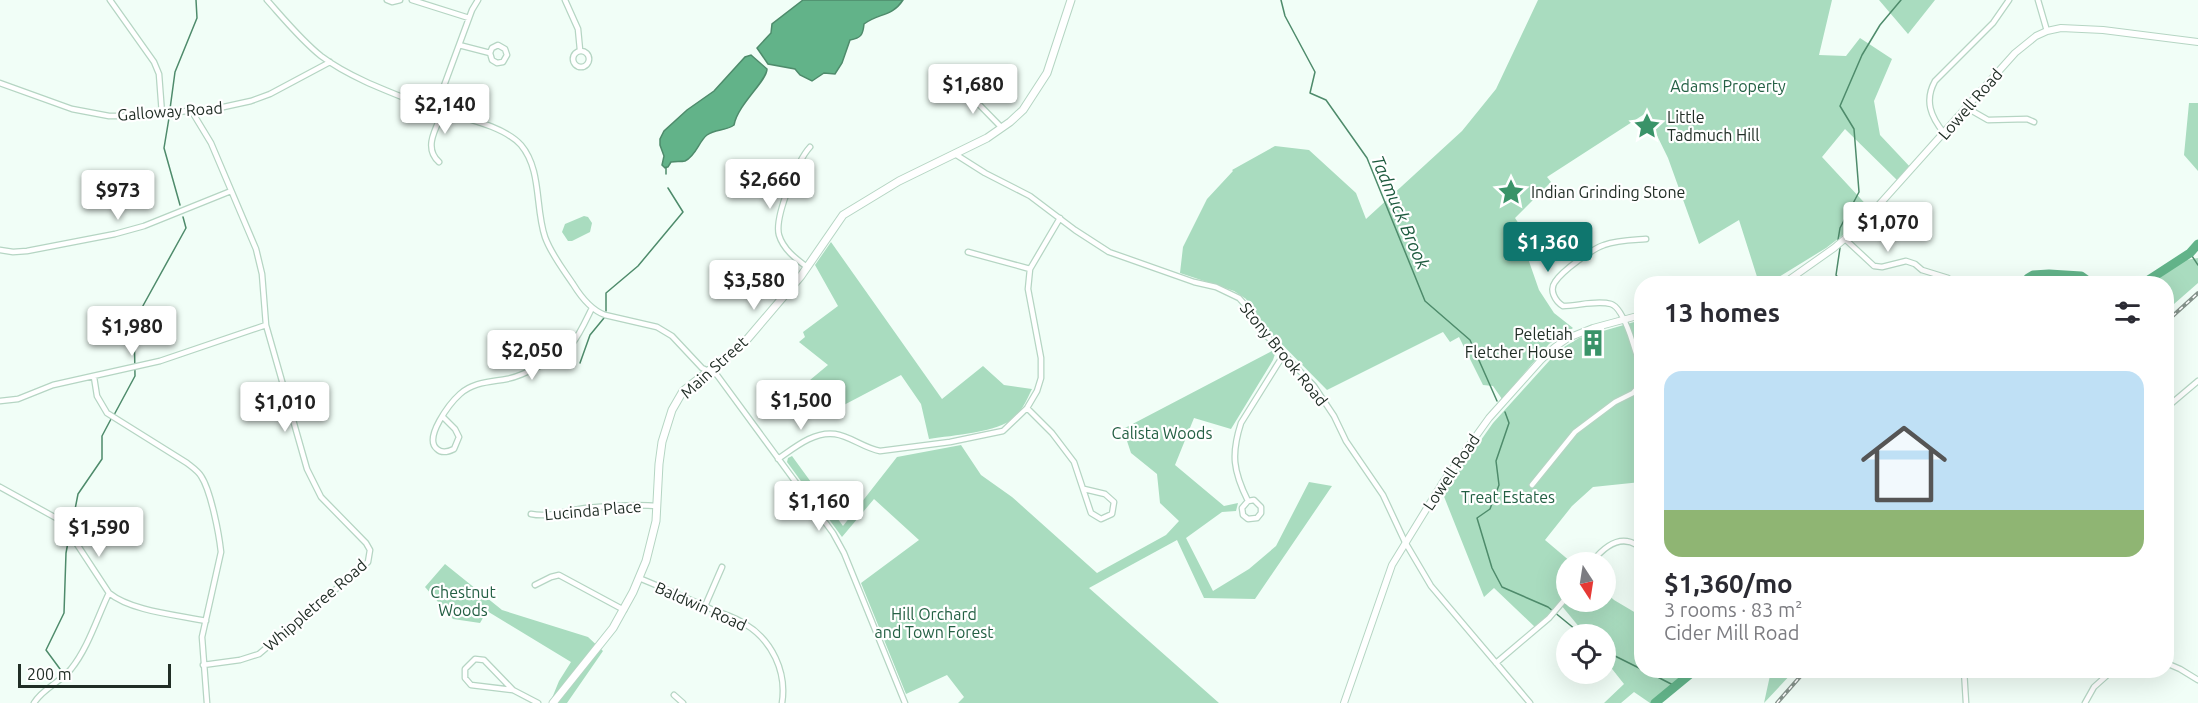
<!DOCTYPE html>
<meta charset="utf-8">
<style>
:root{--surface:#fff;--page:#f2f2f3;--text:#2b2b33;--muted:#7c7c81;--line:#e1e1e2;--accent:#0f766e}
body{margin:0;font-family:Ubuntu,sans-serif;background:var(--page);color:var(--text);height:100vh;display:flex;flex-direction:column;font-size:22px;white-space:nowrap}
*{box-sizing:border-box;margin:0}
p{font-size:20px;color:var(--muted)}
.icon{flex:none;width:33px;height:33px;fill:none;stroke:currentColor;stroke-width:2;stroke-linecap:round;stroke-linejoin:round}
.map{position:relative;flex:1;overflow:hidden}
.details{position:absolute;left:1634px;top:276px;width:540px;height:402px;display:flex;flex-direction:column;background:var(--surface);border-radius:24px;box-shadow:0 6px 24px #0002}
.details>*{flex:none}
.needle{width:39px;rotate:168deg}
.fabs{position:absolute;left:1556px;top:552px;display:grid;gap:12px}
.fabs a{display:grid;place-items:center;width:60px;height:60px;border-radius:50%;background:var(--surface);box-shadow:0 6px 24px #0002;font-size:30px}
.scale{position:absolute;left:18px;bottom:15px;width:153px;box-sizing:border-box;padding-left:6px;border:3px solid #212e26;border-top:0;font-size:16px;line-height:21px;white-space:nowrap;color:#212e26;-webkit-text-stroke:4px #fff;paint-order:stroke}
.price{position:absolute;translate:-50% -51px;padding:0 14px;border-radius:6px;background:#fff;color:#222;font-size:20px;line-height:39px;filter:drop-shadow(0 2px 3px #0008)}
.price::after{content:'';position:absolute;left:50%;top:36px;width:18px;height:14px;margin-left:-9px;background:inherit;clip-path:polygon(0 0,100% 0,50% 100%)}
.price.selected{background:var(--accent);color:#fff}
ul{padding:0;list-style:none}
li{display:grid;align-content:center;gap:12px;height:318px;padding:0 30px}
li+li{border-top:2px solid var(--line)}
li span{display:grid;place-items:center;height:186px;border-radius:18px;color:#555}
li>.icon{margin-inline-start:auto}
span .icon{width:108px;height:108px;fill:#fffc;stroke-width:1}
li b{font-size:26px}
h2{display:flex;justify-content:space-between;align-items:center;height:72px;padding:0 30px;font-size:26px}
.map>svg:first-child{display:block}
</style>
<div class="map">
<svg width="2198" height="703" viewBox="0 0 2198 703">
<rect width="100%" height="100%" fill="#f1fef7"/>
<path fill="#a9dcbf" d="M1538,0H1832L1819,55L1846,56L1860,38L1892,59L1874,101L1880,135L1912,169L1900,183L1845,129L1822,157L1873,212L1826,248L1769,283H1759L1739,220L1699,244L1668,158L1646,113L1547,177L1551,182L1515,218L1519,224L1524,247L1539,290L1554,313L1573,328L1549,344L1502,399L1493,386L1483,385L1459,337L1450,342L1443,332L1327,390L1259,321L1246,299L1234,291L1180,273L1183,247L1207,199L1233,171L1232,170L1275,146L1309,150L1356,193L1366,219L1462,131L1496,89Z
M1879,0H1935L1908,34Z
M2189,103H2198V171L2184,155Z
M584,216L588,217L592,223L590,232L572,241H568L562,232L565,224Z
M831,242L942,399L983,366L1004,385L1032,389C1027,399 1023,409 1015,417C997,433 953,435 929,439L921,404L901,375L821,417L798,390L828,365L799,342L805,337L803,332L838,306L815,265Z
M2198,258V283L2166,311V284L2149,283L2180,261Z
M1641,320V482L1593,487L1572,506L1545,540L1571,562H1566V602H1605V592L1614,600L1641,616V670L1695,671L1655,703H1650L1634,692L1621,703H1604L1624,684L1605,660V634H1585L1561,605L1537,629L1494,588L1484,597L1443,494L1493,423L1559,350L1579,338Z
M1272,351L1275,354L1273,360L1231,429L1194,418L1175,465L1224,506L1238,503L1236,511L1222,512L1186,538L1213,591L1249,569L1276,546L1309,482L1332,486L1255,599L1204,598L1177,540L1089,588L1219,703H958L964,697L947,675L906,694L861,583L919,540L874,499L842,537L787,462L788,458L792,456L843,526L897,457L961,445L981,475L1012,497L1097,573L1166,535L1179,521L1160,503L1157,474L1131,453L1123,429Z
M445,564L502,610L588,637L603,651L567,703H550L559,681L571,662L487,611L480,623L453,619L425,587Z
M1771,671H1794L1764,703Z"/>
<path fill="#62b389" stroke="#4e8b6b" stroke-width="1.5" d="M803,0H903C892,17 878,13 864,24C863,35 861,38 850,40L842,63L835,74L824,73L812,81L800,75L795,69L768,64L757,48L771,33L772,24Z
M751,55L767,69C767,81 738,104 734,125C726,131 715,129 707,135C699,141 696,156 685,161C681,162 675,161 671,162L668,167L665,168L662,165L664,156L660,145V139L664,131L687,110L714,91L745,57Z"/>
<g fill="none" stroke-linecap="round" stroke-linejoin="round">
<path stroke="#4e8b6b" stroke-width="1.5" d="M1281,0L1285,16L1315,72L1310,93L1326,100L1367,158L1425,301L1470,340L1497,401
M170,109L175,72L197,18L196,0
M169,118L164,148L180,205
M666,167V174
M1838,240L1840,228L1859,192L1854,129L1840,106L1862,55L1880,25L1901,0
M1840,248L1836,275L1843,284
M2190,253L2198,265
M606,311V293L638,266L683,212L668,188
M580,363L590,335L604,318
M1505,412L1509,423L1496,461L1499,485L1490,509L1477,518L1492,568L1502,587L1548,607L1581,634
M114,415L135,376L134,322L186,228L183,217
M71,530L78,494L102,459V436L111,419
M1605,651L1641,669
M60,669L46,650L64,613L66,553L69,537
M1644,670L1675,686"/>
<path stroke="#62b389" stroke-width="9" d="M2027,284L2028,278L2033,275L2049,274L2081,276L2092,284
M2130,284L2147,281L2190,253L2198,244
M1655,703L1695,670"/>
<defs>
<path id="minor" d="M110,0L154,62L159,74L162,114
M267,0C284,19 301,40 321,56C349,77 387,91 420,104C449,116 500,122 521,145C542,170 535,208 545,237C551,254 563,269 573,284C581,297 591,310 605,315L657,327L672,336L702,368L717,375L833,533L844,553L905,703
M387,0L392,2L400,0
M412,0L469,18
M565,0L578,29L580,50
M2038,0L2047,31
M459,45L490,53L492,60L497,63L503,62L507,55L505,49L498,45L492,48L490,53
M573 59a8 8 0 1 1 16 0a8 8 0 1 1-16 0Z
M0,83L72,109L109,116H136L219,108L251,101L270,94L330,62
M951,84L961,86L1002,128
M1967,108L1988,120L2027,119L2034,122
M191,110L211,143L256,249L262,274L266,325L307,469L321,497L366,543L370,550L368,562L259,654L240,660L203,665
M435,110L472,10L478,0
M1944,133C1931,117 1924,101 1935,81L1993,23L2009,0
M955,154L985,173L1030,196L1075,230L1109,252L1194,282L1216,287L1239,298L1248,308L1263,332L1314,386L1334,416L1346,441L1383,495L1405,542L1431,586L1530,703
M439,162C423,148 436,128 443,112
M1845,239L1874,266L1882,267L1906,261L1915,264L1922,270L1948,278
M0,250L13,252L27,251L115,234L144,226L231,191
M968,252L1030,269
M807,267C796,259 783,249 779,235C774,217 798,160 810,147
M1641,373C1638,359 1625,308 1611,304C1596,300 1578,306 1563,306C1555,301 1549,290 1555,282C1562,271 1592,249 1604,245C1617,240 1632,240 1646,239
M94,377L97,396L107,413L187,463C192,467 198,471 201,476C211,491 219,534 221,552L202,637L207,703
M0,401L18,399L53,385L160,361L266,325
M1027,408L1052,433L1074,462L1091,513L1101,519L1112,514L1114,502L1105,494L1084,489
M2166,408L2198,381
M443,417L455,429L459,437L454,449C448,452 442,454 437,449C423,438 450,403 460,394C473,382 490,382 507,379C523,376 562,356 572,344C580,334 586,320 592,308
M778,459C794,448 814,431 835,434C850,436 864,448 880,451L950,442L1003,431L1027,408L1037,391L1041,378V358L1028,289L1030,269L1060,218
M1532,485L1575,432L1615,402L1633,393L1641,384
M0,487L58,519L67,529L109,593C131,611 177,615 206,621
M1248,501L1242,508L1243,515L1248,519L1257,518L1261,513V507L1254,500L1248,501C1233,471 1231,454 1241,423L1284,354
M531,514C550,518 567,510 586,508C609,506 633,504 657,506
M1592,562C1603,548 1619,534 1637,545
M639,578C663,588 687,598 711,609C723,614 735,617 745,624C772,640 787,672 782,703
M535,585L551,577L559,575L624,610
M705,606L722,567
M1496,663L1549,618L1566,598
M2166,663L2180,669L2198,680
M1964,670L1966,703
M513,690L484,660L475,659L465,669V678L471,685L513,690L538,703
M674,695L683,703
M34,703C43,688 61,682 71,669C88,648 97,618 109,593
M2085,703L2094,687L2113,670"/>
<path id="tertiary" d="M1783,284L1834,248L1861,225L2015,53L2036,36L2047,31L2061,28L2103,30L2198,42
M1344,703L1392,565L1443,482L1489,418L1541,360L1555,347L1568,338L1593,328L1641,315"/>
<path id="secondary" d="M553,703L613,628L633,592L646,561L656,521L659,464L662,442L672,410L683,391L744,343L801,276L843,215L899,181L987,138L1010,122L1023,110L1047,73L1071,0"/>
</defs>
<use href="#minor" stroke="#b5d5c3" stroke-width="7"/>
<use href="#tertiary" stroke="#b5d5c3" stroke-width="8"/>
<use href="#secondary" stroke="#b5d5c3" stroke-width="9"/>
<use href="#minor" stroke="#fff" stroke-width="4.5"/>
<use href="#tertiary" stroke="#fff" stroke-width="6"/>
<use href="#secondary" stroke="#fff" stroke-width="7"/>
<defs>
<path id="rail" d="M2166,322L2198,293
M1777,703L1806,670"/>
</defs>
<use href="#rail" stroke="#85928b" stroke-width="4"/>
<use href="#rail" stroke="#fff" stroke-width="1.5" stroke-dasharray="4.5" stroke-linecap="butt"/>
</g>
<defs>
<symbol id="sight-bare" viewBox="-9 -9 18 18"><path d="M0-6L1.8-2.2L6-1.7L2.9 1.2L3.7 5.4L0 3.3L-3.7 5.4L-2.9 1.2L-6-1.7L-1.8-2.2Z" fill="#399368" stroke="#fff" stroke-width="2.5" paint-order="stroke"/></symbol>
<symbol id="building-bare" viewBox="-9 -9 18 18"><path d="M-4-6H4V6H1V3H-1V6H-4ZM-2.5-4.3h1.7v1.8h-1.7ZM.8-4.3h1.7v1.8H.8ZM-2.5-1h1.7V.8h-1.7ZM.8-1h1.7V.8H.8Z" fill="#399368" stroke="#fff" stroke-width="2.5" paint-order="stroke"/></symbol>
</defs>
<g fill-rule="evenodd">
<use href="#sight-bare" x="1628" y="107" width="38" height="38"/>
<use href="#sight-bare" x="1492" y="173" width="38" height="38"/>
<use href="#building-bare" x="1574" y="324" width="38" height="38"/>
</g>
<g text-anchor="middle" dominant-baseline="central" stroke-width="4.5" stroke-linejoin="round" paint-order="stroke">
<g font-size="16" fill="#246044" stroke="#fff">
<text x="1728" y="86">Adams Property</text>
<text x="1162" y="433">Calista Woods</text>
<text x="1508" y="497">Treat Estates</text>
<text x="463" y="592">Chestnut<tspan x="463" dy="18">Woods</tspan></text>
<text x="934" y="614">Hill Orchard<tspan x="934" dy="18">and Town Forest</tspan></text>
</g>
<g font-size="16" fill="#212e26" stroke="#fff">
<text transform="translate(1970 104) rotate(-49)">Lowell Road</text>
<text transform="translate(170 111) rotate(-4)">Galloway Road</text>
<text transform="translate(1284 354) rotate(51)">Stony Brook Road</text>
<text transform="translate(714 367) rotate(-42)">Main Street</text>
<text transform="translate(1451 472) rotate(-56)">Lowell Road</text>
<text transform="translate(593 510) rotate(-5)">Lucinda Place</text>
<text transform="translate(315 605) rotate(-41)">Whippletree Road</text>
<text transform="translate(701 606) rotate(24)">Baldwin Road</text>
</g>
<g font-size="16" fill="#212e26" stroke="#fff" text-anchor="start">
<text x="1667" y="117">Little<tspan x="1667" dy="18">Tadmuch Hill</tspan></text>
<text x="1531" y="192">Indian Grinding Stone</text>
<text x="1573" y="334" text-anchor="end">Peletiah<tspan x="1573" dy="18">Fletcher House</tspan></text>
</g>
<g font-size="18" font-style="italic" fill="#1d5a3e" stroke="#fff">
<text transform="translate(1401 212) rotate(67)">Tadmuck Brook</text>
</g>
</g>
</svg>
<div class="fabs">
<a><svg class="needle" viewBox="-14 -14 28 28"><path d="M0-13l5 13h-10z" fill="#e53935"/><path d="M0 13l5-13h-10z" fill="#7c7c81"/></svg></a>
<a><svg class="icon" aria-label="locate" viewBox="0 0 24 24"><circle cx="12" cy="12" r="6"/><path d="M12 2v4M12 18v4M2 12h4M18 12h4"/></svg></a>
</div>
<div class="scale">200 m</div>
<b class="price" style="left:973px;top:115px">$1,680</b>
<b class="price" style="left:445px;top:135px">$2,140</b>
<b class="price" style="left:770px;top:210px">$2,660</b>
<b class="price" style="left:118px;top:221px">$973</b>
<b class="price" style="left:1888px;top:253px">$1,070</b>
<b class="price selected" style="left:1548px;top:273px">$1,360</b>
<b class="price" style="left:754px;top:311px">$3,580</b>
<b class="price" style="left:132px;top:357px">$1,980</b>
<b class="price" style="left:532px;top:381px">$2,050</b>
<b class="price" style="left:801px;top:431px">$1,500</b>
<b class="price" style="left:285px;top:433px">$1,010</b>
<b class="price" style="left:819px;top:532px">$1,160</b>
<b class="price" style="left:99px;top:558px">$1,590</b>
<section class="details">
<h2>13 homes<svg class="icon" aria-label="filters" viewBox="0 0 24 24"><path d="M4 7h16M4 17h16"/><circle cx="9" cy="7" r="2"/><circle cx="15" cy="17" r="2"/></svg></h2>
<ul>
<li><span style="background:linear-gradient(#bfe0f5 75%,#8fb573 0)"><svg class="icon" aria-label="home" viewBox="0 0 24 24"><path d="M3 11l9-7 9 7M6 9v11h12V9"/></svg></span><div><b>$1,360/mo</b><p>3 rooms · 83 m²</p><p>Cider Mill Road</p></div></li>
</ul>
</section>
</div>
